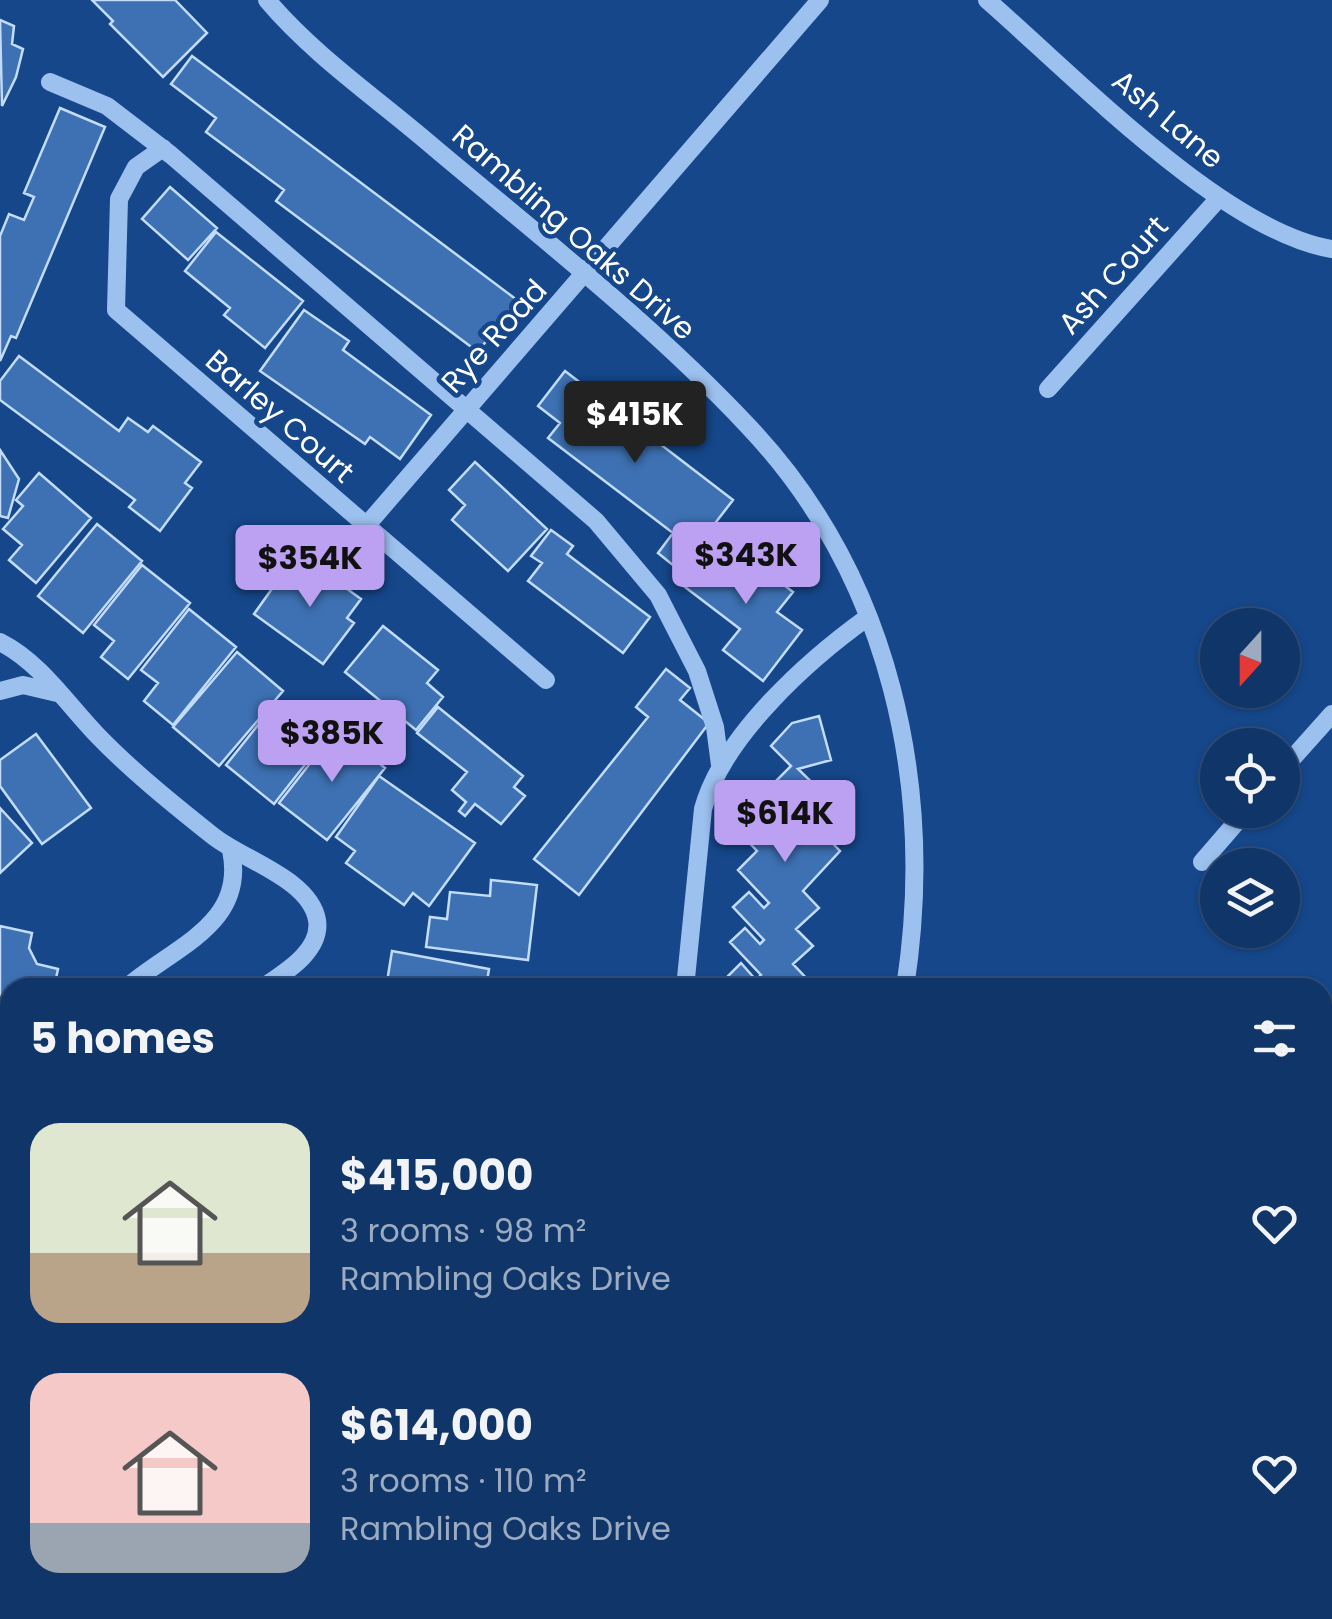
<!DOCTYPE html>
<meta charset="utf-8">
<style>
:root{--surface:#103568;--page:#193d6e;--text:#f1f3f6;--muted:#9cabc0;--line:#30507c;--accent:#bca0f2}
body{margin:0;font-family:Poppins,sans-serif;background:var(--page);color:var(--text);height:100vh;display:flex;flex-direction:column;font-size:38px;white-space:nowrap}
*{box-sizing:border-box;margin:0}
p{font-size:32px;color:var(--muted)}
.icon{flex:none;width:55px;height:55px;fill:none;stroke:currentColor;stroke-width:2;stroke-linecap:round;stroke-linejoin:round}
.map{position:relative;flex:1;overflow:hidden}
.panel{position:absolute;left:0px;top:978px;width:1332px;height:642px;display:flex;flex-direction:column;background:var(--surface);border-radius:30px 30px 0 0;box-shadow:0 2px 8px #0004,0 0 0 2px var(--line)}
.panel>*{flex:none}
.needle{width:65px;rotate:201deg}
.controls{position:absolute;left:1200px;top:608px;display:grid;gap:20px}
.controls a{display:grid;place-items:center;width:100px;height:100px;border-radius:50%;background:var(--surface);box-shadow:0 2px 8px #0004,0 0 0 2px var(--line);font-size:50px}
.price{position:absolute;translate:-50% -85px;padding:0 22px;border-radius:10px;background:var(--accent);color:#111;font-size:32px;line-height:65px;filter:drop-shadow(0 2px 5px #0008)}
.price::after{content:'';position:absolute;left:50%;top:60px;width:30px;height:22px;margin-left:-15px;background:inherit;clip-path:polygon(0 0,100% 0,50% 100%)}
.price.selected{background:#222;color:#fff}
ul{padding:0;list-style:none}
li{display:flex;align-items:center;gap:30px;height:250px;padding:0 30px}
li span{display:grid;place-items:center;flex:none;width:280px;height:200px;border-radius:30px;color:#555}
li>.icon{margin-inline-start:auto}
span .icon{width:120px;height:120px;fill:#fffc;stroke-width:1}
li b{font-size:42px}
h2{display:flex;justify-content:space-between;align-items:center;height:120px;padding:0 30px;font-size:42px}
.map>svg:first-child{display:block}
</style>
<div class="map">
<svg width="1332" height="1619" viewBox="0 0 1332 1619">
<rect width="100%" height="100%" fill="#15478a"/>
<path fill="#3d71b3" stroke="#c3dcfb" stroke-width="2.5" d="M92,0H175L207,33L163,77L110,24L113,21Z
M0,20L14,26L12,44L23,49L16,77L2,106Z
M192,56L517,300L478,352L276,201L284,190L206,132L216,118L171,84Z
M60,108L105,127L16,338L11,336L0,361V236L9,214L24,220L34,197L24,193Z
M170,187L217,228L188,260L142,219Z
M216,232L303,301L265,348L224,315L230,308L185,271Z
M304,310L349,341L343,350L431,415L400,459L370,437L365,444L260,371Z
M19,356L119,431L128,418L148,432L153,426L201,462L185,483L192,488L160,531L129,507L135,500L0,400V381Z
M565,371L733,500L679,570L658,553L673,533L548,438L560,423L538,406Z
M0,450L19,479L8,518L0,516Z
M475,462L547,529L508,571L452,520L465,505L449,490Z
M39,473L91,518L36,583L9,560L22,545L3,529L23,506L16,500Z
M97,524L142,561L83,633L38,596Z
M551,530L573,546L567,554L650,617L623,653L528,581L542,563L531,556Z
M732,545L793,592L777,612L802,630L763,681L723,650L740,629L681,584L708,548L723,558Z
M310,562L361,599L347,618L354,623L323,664L254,614L289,565L301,574Z
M142,565L190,603L128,679L101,657L114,641L94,625Z
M189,609L236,647L173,725L144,701L158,683L141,670Z
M383,626L438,670L427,683L443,697L416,730L345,672Z
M237,652L283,691L219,766L173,727Z
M666,669L690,688L680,700L709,723L579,895L534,859L648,717L636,707Z
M274,705L322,743L274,804L226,765Z
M438,707L523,776L514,787L525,796L501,824L475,804L465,816L459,811L466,802L452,790L467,772L417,733Z
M819,716L831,760L798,769L835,805L815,825L840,851L803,891L819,908L796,929L813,946L793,964L809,981L802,988H736L726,978L741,963L756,980L761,975L730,942L745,928L760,944L764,940L733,907L749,892L764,908L769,903L738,870L757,851L741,834L757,820L772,836L777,831L757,811L777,792L771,786L791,766L771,746L792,723Z
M337,729L385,768L327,840L279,803Z
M36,734L91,808L42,844L0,786V760Z
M379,776L475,843L429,906L413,893L404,905L346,863L355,851L336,837Z
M0,808L32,843L0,873Z
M491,880L537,885L528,960L426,947L430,917L447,919L450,892L490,896Z
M0,926L32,933L29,948L37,964L58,969L54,988H10V999L0,997Z
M392,951L489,969L486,988H386Z
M3,1000L10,1018V1067L0,1071Z
M10,1074V1151L0,1137V1081Z
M1322,1417L1332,1425V1448L1322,1458Z
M1322,1465L1332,1473V1578L1322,1569Z
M588,1610H659L671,1619H600Z
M837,1610H912V1611L907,1619H851Z
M961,1610H1021L1034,1619H961L957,1616Z"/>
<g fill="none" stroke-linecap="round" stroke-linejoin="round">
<path stroke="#9cc1ef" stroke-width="18" d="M267,0C314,56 382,102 437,150C543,239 653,325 748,426C891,577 936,787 905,988
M987,0C1071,73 1224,232 1332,249
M50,82L107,106L171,155L596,521L658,595L697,671L715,727L720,765
M163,148L136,167L119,199L116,310L546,680
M1048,389L1219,198
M366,526L820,0
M0,642C40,662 67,704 98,736C133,772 174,805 213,836C243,860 310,879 317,920C322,951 284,973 262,988
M0,691L23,685L57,693
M1282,770L1332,714
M1202,862L1247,810
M126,988C174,946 247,925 231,850
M685,988L703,809C723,736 808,660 868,617
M1322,1294L1332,1300
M0,1302L10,1325
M1322,1357L1332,1354
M0,1380L10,1375
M107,1610L111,1619
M489,1610L497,1619
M741,1610L753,1619
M1164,1610L1174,1619
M1253,1610L1263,1619
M281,1619L306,1610"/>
</g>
<g text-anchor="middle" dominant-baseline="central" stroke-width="9" stroke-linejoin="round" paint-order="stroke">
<g font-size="30" fill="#fff" stroke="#15478a">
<text transform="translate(1168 119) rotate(40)">Ash Lane</text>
<text transform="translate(574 232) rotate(41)">Rambling Oaks Drive</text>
<text transform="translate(1113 275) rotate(-48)">Ash Court</text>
<text transform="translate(494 336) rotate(-48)">Rye Road</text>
<text transform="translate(280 416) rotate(41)">Barley Court</text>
</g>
</g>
</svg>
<div class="controls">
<a><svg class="needle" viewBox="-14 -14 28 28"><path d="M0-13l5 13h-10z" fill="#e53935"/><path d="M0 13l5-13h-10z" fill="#9cabc0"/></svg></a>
<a><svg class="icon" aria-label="locate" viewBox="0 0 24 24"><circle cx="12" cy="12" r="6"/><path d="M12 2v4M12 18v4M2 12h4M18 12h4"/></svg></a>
<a><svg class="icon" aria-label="layers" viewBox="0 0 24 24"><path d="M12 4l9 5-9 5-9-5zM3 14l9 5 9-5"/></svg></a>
</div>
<b class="price selected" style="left:635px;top:466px">$415K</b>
<b class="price" style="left:746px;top:607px">$343K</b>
<b class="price" style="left:310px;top:610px">$354K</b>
<b class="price" style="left:332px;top:785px">$385K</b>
<b class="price" style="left:785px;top:865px">$614K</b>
<section class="panel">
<h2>5 homes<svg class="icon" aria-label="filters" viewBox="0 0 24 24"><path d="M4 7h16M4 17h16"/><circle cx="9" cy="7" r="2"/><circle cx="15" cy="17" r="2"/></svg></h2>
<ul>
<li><span style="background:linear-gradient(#dfe7d0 65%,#b9a48a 0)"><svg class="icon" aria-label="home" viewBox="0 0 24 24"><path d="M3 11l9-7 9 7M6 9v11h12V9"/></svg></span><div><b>$415,000</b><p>3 rooms · 98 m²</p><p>Rambling Oaks Drive</p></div><svg class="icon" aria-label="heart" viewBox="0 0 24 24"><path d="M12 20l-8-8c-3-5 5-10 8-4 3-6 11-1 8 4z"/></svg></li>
<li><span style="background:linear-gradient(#f6c9c9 75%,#9aa5b1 0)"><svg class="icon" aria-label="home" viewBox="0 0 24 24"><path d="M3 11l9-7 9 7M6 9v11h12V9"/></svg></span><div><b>$614,000</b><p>3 rooms · 110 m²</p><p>Rambling Oaks Drive</p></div><svg class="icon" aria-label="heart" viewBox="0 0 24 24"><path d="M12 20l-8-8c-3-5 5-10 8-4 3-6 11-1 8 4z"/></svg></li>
</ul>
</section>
</div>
